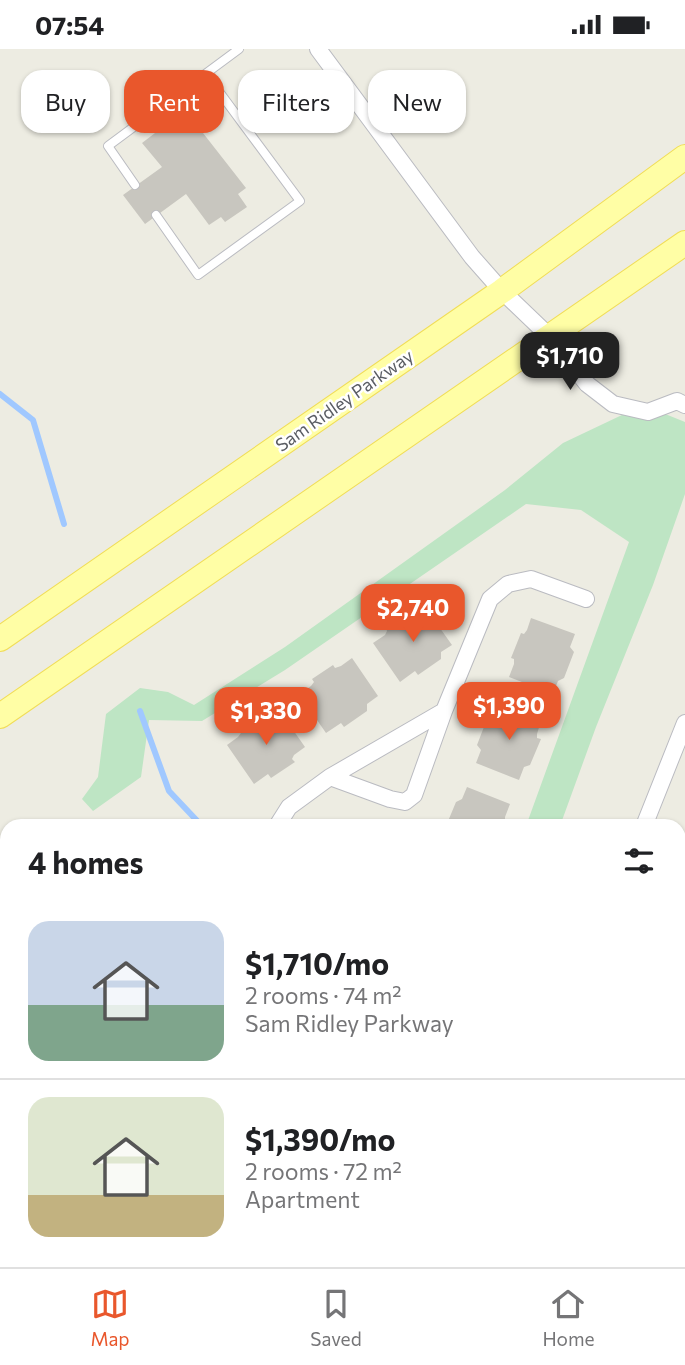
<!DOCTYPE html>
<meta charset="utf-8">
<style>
:root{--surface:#fff;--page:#f6f6f6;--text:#202124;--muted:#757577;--line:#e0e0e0;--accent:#e9572c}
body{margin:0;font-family:Commissioner,sans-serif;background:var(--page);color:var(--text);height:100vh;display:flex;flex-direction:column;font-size:26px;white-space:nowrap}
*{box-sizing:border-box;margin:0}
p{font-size:23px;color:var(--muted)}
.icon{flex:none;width:38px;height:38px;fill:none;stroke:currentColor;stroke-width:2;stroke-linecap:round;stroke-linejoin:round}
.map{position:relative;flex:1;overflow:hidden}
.details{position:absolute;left:0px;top:770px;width:686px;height:448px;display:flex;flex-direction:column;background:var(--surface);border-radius:21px 21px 0 0;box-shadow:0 2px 5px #0004}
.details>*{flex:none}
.guide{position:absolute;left:21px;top:21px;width:644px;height:63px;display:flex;gap:14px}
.price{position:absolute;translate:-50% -60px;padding:0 16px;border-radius:14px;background:var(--accent);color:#fff;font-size:23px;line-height:46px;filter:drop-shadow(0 2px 4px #0008)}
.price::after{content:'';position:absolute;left:50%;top:42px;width:21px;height:16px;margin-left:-10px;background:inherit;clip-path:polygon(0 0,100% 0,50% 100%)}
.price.current{background:#222;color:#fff}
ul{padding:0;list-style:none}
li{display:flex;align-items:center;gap:21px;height:175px;padding:0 28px}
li+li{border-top:2px solid var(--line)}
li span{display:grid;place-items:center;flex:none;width:196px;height:140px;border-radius:21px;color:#555}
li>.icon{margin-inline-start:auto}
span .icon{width:84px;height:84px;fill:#fffc;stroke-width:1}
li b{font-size:30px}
h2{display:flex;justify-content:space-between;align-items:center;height:84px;padding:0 28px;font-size:30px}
.tag{padding:0 24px;border-radius:21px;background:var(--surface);box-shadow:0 2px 5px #0004;font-size:24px;line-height:63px}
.tag.current{background:var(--accent);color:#fff}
.status{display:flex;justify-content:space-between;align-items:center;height:49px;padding:0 35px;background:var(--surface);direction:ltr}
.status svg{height:19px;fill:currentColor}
.tab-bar{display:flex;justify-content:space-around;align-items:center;height:98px;border-top:2px solid var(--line);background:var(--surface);font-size:19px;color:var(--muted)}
.tab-bar a{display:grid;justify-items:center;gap:4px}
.tab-bar .current{color:var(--accent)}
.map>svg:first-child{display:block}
</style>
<div class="status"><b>07:54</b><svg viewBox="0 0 49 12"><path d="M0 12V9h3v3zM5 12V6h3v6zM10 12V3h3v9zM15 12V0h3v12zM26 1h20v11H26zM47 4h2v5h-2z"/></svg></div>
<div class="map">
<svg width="685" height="1218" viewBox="0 0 685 1218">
<rect width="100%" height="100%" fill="#edece2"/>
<path fill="#bee5c4" d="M643,356L685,373V445L653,536L596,678L560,777H526L629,493L581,461L526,455L285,621L202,672L149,671L141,728L93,762L82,750L98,728L106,665L140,639L168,643L194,656L285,598L505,441L563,394Z"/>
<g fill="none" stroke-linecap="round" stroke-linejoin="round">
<path stroke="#a0c8ff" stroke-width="6" d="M0,345L33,371L64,475
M140,662L169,742L202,777
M679,1114L685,1118"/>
</g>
<path fill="#c8c6bf" d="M185,61L246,139L238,145L247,158L225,173L221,168L209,176L186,145L145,175L123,146L162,118L142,94Z
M425,558L452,596L441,603V610L418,626L415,622L400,633L373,594L385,586L387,582L386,579L407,565L408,568Z
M531,569L575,585L570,598L574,603L564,629L558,632L553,645L509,628L514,615V610L511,609L521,584L524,585L527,581Z
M352,609L378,647L367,655V662L344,678L341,674L326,684L299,645L311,637L314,633L312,630L333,616L335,619L341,617Z
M498,656L541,672L537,685V689L541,690L530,716L524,718L519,731L476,714L481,701L477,696L487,670L490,671L493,668Z
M279,661L305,698L294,706L292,710L295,713L271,729L268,725L254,735L227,696L238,688L241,684L239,682L260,667L262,670L268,668Z
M467,738L510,755L505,768V772L509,773L508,777H446L456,753L462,750Z
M7,886V918L0,923V890Z
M135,1211H198V1218H134Z
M223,1211H286V1218H223Z"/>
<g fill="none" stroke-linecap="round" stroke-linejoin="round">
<defs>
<path id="service" d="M135,136L108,97L239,0
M156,166L198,226L300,152L206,25
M0,841L7,837
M0,913L7,908"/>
<path id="minor" d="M318,0L472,208L502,242L550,288L587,335L613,355L648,363L677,352L685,356
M330,728L390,750L405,753L414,746L444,662
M277,777L289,758L330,728L444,662L490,550L508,535L531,530L586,550
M644,777L685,674
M0,982L7,977
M679,1012L685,1017
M0,1079L3,1095L7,1218
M339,1218L340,1211
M575,1218L576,1211"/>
<path id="primary" d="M0,590L502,242L685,108
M0,667L685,194"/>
</defs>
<use href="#service" stroke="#babbc1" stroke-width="10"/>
<use href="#minor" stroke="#babbc1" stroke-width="18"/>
<use href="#primary" stroke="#f1dd57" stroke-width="26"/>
<use href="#service" stroke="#fff" stroke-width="8"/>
<use href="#minor" stroke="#fff" stroke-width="16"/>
<use href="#primary" stroke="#fffea5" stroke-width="24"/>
</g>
<g text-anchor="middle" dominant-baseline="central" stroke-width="5" stroke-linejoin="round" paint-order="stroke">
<g font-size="18" fill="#5a5d63" stroke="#fff">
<text transform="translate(344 351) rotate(-35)">Sam Ridley Parkway</text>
</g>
</g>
</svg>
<b class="price current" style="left:570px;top:343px">$1,710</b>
<b class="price" style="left:413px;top:595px">$2,740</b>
<b class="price" style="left:509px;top:693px">$1,390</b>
<b class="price" style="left:266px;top:698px">$1,330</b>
<div class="guide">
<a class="tag">Buy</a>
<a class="tag current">Rent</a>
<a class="tag">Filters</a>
<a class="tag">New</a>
</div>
<section class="details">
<h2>4 homes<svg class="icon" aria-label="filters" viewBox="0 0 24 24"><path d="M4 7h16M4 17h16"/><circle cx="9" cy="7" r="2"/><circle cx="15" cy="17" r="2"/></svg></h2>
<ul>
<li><span style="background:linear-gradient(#c9d6e8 60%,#7fa58c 0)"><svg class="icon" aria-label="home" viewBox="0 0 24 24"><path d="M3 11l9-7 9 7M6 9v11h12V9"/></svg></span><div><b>$1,710/mo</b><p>2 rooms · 74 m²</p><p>Sam Ridley Parkway</p></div></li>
<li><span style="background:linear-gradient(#dfe7d0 70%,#c2b280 0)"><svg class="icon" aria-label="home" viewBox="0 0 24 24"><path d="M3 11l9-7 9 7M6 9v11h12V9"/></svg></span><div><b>$1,390/mo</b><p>2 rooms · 72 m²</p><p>Apartment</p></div></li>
</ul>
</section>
</div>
<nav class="tab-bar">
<a class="current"><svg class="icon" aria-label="map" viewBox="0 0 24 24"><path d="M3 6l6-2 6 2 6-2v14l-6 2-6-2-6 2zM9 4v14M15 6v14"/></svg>Map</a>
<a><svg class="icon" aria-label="saved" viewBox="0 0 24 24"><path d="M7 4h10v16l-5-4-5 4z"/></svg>Saved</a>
<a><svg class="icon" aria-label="home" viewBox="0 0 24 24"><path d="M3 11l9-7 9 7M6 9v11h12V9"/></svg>Home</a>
</nav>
